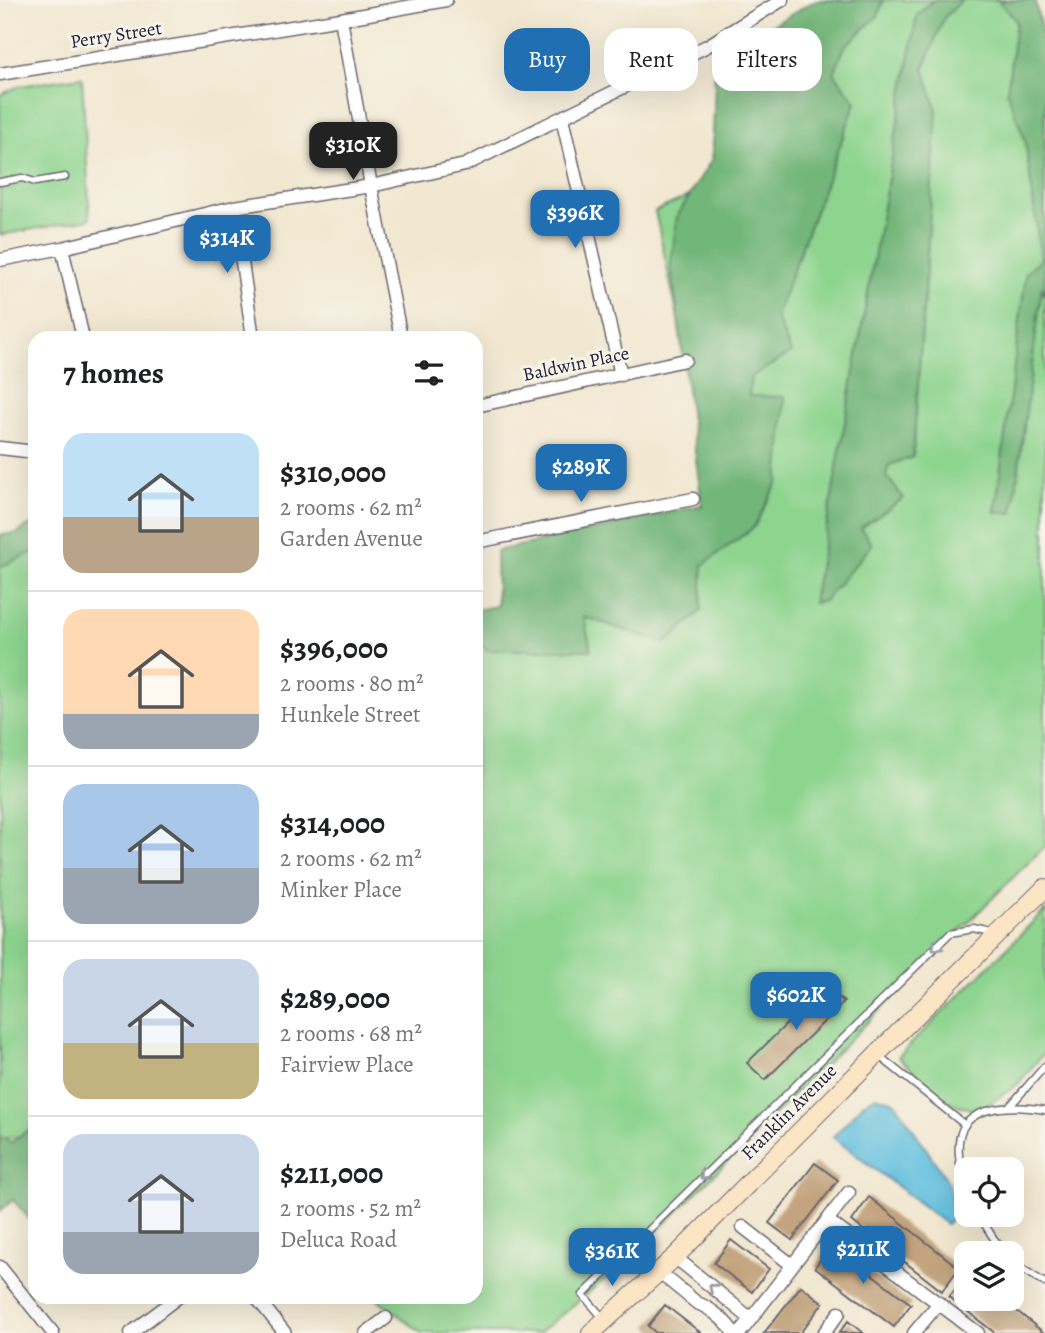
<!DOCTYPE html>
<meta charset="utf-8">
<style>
:root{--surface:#fff;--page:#f6f6f6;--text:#202124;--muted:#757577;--line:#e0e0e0;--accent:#1f6fb2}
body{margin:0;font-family:Alegreya,serif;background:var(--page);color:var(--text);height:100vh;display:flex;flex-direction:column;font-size:26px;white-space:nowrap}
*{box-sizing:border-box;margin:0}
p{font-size:23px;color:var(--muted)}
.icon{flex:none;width:38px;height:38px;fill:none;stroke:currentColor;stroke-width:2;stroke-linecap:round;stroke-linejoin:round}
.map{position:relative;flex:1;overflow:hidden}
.details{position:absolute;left:28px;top:331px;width:455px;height:973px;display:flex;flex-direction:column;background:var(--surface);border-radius:21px;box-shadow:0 7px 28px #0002}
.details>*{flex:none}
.banner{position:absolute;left:504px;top:28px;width:436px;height:63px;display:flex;gap:14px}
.tools{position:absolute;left:954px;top:1157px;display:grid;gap:14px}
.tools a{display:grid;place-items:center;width:70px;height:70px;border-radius:14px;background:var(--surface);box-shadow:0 7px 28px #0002;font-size:35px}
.price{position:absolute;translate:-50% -60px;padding:0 16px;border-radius:14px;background:var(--accent);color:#fff;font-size:23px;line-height:46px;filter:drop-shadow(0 2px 4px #0008)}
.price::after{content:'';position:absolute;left:50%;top:42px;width:21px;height:16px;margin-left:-10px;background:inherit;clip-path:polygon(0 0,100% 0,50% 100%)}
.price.current{background:#222;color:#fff}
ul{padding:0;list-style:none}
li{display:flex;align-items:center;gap:21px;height:175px;padding:0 35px}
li+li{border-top:2px solid var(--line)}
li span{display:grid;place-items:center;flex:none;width:196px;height:140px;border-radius:21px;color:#555}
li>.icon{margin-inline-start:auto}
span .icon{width:84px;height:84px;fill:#fffc;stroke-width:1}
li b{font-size:30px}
h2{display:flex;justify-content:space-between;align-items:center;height:84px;padding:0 35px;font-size:30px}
.tag{padding:0 24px;border-radius:21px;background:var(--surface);box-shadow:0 7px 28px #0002;font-size:24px;line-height:63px}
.tag.current{background:var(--accent);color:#fff}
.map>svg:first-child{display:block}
</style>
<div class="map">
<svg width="1045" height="1333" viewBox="0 0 1045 1333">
<rect width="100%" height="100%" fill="#f7f3e8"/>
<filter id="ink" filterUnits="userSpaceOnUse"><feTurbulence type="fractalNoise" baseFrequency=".0143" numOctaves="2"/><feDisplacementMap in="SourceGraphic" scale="14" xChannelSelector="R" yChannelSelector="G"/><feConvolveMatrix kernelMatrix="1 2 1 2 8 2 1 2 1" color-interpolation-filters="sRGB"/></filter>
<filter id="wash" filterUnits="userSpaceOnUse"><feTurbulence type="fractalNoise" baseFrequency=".00686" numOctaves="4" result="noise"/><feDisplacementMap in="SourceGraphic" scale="28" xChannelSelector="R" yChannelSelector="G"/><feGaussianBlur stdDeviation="1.57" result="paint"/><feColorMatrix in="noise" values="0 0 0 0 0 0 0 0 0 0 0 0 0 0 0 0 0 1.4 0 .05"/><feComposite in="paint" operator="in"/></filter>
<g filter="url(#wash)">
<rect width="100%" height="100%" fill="#f2e8d1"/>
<path fill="#8dd48e" stroke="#587b64" stroke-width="2" d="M864,0H1031L1045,76V846L626,1262L539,1333H422L374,1297H476V618L719,510L655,211L730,178L714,77Z
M82,77L90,219L0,235V95L19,86Z
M35,531V1134L0,1139V547Z
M1045,910V1052L1017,1085L978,1111L947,1102L898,1057Z"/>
<path fill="#72b679" stroke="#4a6c5a" stroke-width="2" d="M816,0H883L878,16L845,46L834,73L856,102L776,316L791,353L751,377L749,396L785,397L778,482L754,527L703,565L701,611L666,643L584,617L591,650H487L476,637V610L497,606L496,551L702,505L671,265L677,216L712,159L716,58Z
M933,0H962L944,18L924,68L937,111L913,457L889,465L886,476L904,498L861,528L872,545L824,601L813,603L917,15Z
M998,0H1035L1045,48V297L1042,287L1013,513L995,512L1026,273L1041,259L1025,140L1007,92L1016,21Z
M35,522V551L0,567V535L17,533Z
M35,1126V1225L13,1200L0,1211V1137L11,1142Z"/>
<path fill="#61bfdf" stroke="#42708d" stroke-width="2" d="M876,1096L895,1102L949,1183L954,1216L946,1224L833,1137L864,1103Z"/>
<g id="blocks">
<path fill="#c3a47f" d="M826,985L844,1002L765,1080L747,1063Z
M815,1163L838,1180L792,1240L769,1223Z
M869,1197L959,1268L942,1291L852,1221Z
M731,1240L769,1269L752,1292L714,1263Z
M832,1244L911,1304L894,1327L815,1267Z
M966,1276V1298H1001L1044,1333H995L949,1297Z
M801,1286L823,1303L800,1333H764Z
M665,1305L701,1333H656L648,1326Z
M848,1321L863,1333H839Z"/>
</g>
</g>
<g filter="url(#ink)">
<use href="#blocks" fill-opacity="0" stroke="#6b6770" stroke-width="2"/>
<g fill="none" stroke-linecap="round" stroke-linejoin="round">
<defs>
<path id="lane" d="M0,182L22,178L35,182L65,177
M878,1055L965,1125
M1010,1106L1045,1066
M966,1188C961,1171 954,1145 963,1128C977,1103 1021,1106 1045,1110
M978,1214L994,1239L1006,1253
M1012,1258L1021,1268L1045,1283
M604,1319L583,1295L950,933L974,929L996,934"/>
<path id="street" d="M341,19L371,186L401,338
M0,74L341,19L446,0
M562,118L621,375
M234,207L253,338
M62,248L83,338
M0,260L62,248L234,207L371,186L465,165L707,46L782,0
M476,406L685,360
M0,448L35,452
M476,542L693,499
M827,1220L978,1333
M743,1227L792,1265
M675,1257L751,1319
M0,1267L53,1333
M659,1272L697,1303C709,1307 728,1322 733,1333
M256,1297L285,1333
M131,1333L178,1297
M366,1333L386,1318
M740,1333L849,1192
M824,1333L839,1313
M914,1333L939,1303"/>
<path id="secondary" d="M591,1333L675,1257L882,1049L1045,888"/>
</defs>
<use href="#lane" stroke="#6b6770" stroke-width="9"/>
<use href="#street" stroke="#6b6770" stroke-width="15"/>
<use href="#secondary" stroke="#6b6770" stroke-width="20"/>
<use href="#lane" stroke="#fff" stroke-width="6"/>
<use href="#street" stroke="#fff" stroke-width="12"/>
<use href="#secondary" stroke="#fce5c4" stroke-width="18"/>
</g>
<defs><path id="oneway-chevron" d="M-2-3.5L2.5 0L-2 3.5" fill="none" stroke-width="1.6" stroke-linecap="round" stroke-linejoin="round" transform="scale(1.75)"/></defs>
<g stroke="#9c9ca7">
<use href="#oneway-chevron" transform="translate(936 947) rotate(135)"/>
<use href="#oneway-chevron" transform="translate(704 1176) rotate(135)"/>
<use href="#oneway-chevron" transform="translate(713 1288) rotate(-141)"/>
</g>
</g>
<g text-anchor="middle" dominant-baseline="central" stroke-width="6" stroke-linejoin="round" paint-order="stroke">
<g font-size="19" fill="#22223b" stroke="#f7f3e8">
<text transform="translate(116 35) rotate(-9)">Perry Street</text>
<text transform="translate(576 364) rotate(-12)">Baldwin Place</text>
<text transform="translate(789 1112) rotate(-45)">Franklin Avenue</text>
</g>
</g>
</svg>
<div class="tools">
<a><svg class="icon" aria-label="locate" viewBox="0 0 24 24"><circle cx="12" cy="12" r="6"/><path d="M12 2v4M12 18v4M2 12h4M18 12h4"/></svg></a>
<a><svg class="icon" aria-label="layers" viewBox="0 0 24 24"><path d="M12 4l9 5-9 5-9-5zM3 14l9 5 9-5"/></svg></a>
</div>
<b class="price current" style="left:353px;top:182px">$310K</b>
<b class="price" style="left:575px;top:250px">$396K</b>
<b class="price" style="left:227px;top:275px">$314K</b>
<b class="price" style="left:581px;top:504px">$289K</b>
<b class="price" style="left:796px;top:1032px">$602K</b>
<b class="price" style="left:863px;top:1286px">$211K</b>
<b class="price" style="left:612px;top:1288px">$361K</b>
<div class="banner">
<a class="tag current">Buy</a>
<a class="tag">Rent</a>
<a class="tag">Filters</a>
</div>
<section class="details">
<h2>7 homes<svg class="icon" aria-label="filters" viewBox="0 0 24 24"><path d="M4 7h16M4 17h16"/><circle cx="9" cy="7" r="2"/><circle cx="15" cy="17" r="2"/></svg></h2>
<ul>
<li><span style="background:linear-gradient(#bfe0f5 60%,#b9a48a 0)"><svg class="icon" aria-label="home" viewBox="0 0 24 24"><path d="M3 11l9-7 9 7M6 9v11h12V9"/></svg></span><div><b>$310,000</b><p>2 rooms · 62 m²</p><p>Garden Avenue</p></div></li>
<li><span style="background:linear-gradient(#ffd9b3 75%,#9aa5b1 0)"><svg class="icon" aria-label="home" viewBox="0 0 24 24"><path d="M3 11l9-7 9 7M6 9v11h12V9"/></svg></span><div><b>$396,000</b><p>2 rooms · 80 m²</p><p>Hunkele Street</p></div></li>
<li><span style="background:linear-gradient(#a9c7e8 60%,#9aa5b1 0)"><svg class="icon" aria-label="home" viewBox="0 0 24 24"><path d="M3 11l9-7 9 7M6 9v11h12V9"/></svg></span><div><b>$314,000</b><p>2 rooms · 62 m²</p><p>Minker Place</p></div></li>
<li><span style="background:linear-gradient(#c9d6e8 60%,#c2b280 0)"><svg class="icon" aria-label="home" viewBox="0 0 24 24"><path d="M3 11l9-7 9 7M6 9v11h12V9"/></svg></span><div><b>$289,000</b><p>2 rooms · 68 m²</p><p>Fairview Place</p></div></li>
<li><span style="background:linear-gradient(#c9d6e8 70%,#9aa5b1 0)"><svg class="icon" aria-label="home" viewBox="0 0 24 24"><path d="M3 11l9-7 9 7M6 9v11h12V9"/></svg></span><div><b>$211,000</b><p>2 rooms · 52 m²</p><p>Deluca Road</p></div></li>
</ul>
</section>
</div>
